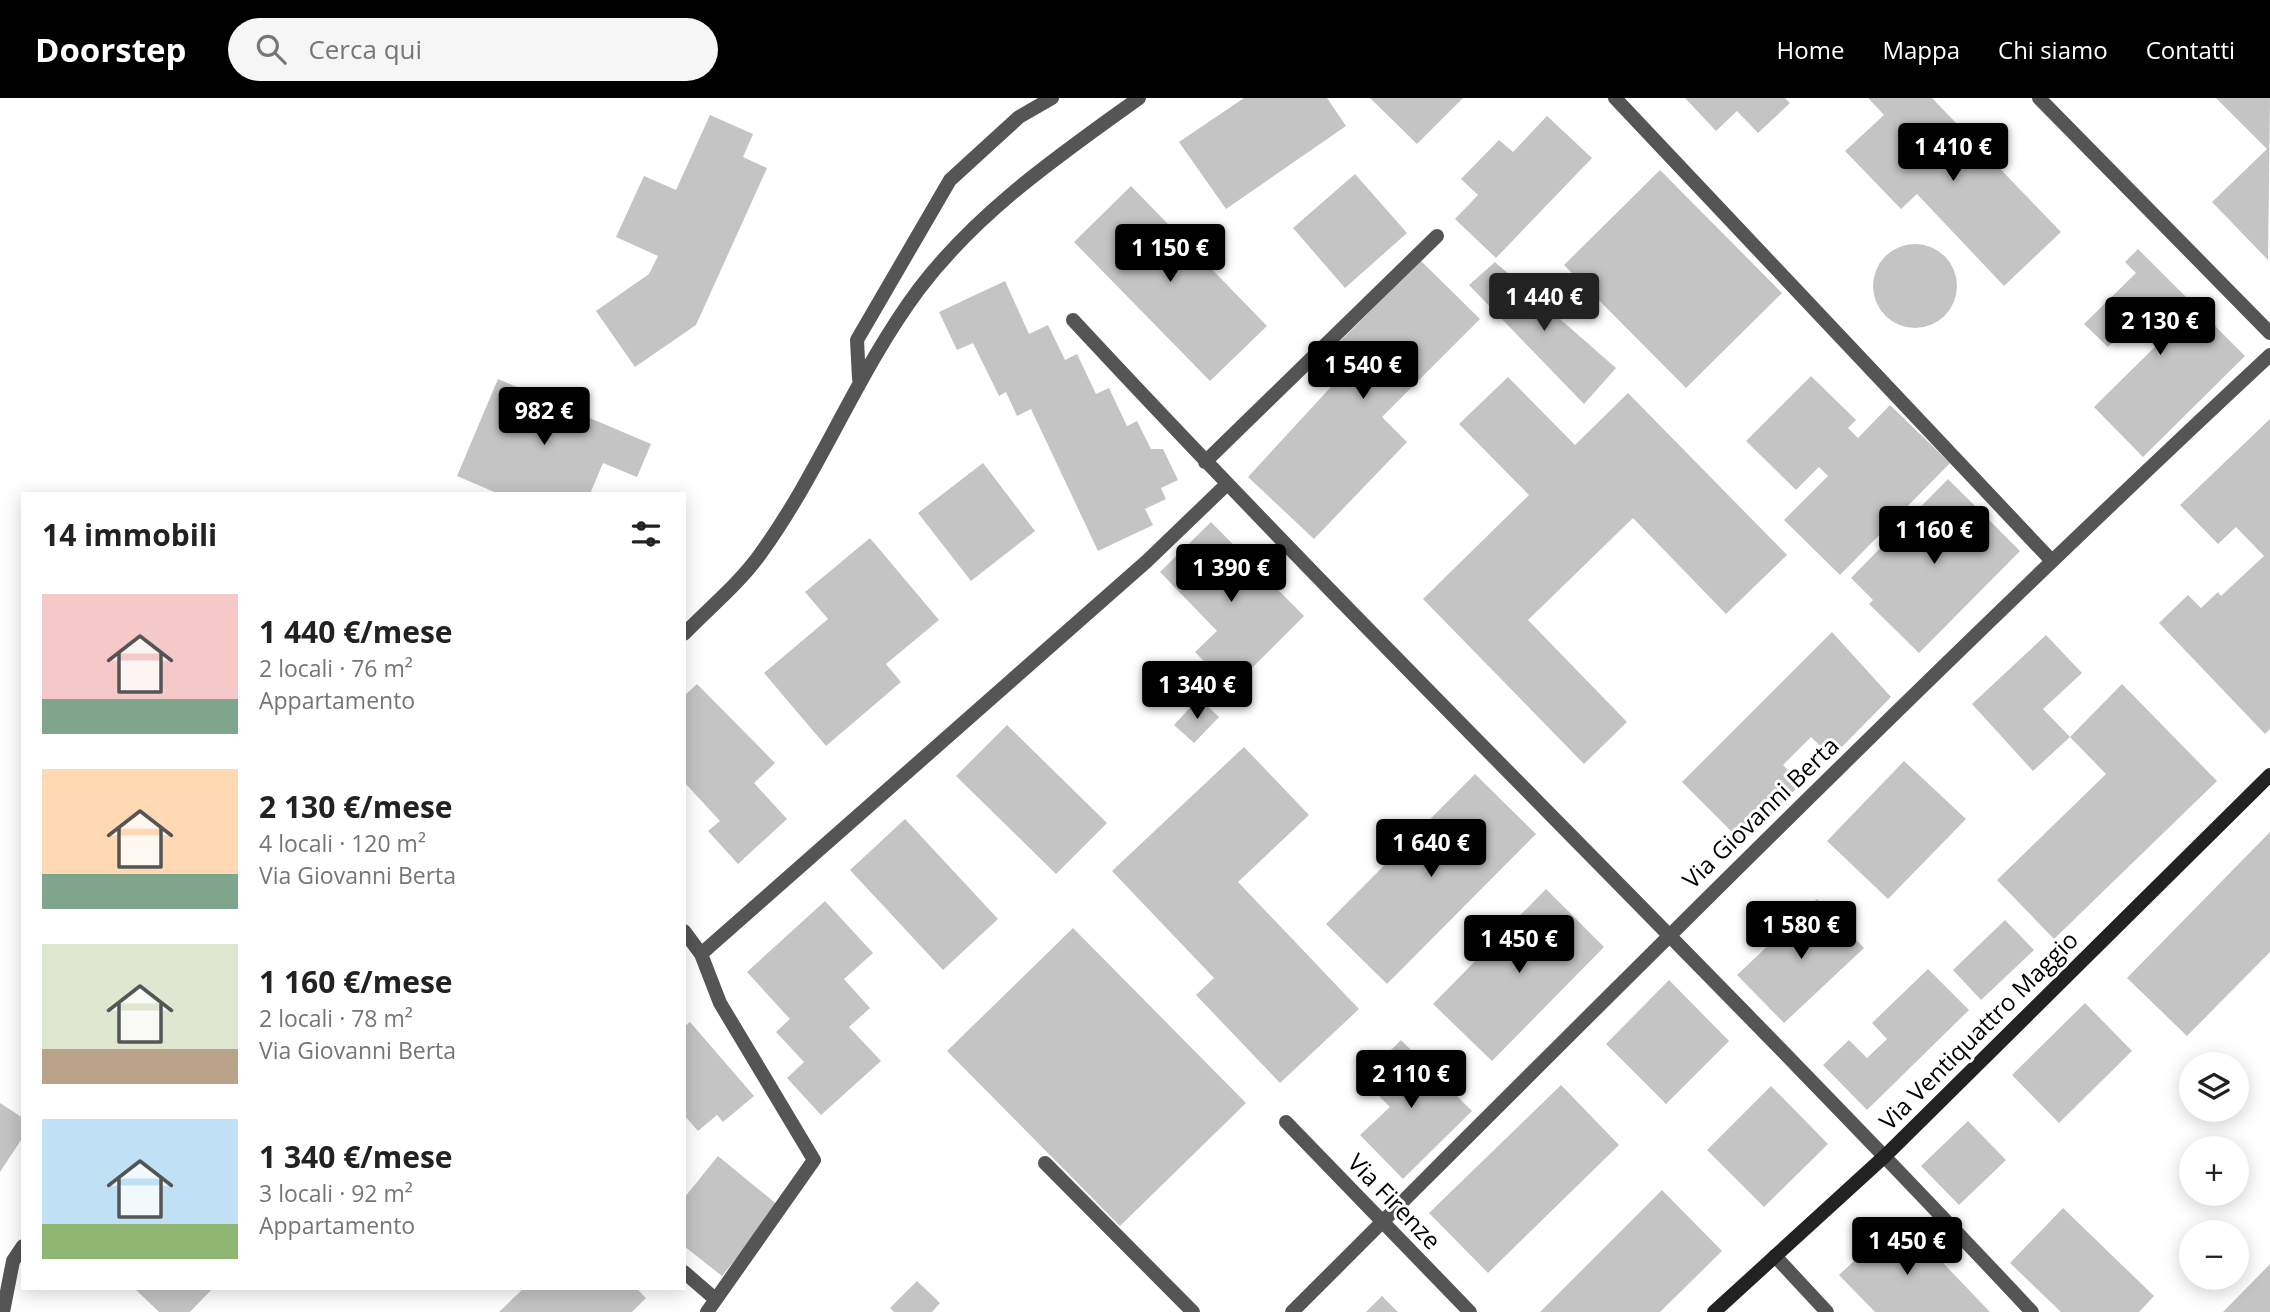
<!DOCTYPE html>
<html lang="it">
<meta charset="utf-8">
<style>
:root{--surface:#fff;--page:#f6f6f6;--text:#222;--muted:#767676;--accent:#000}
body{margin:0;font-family:"Open Sans",sans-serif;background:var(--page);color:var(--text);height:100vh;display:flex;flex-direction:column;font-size:26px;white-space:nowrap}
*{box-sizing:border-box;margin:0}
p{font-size:23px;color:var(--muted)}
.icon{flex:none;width:38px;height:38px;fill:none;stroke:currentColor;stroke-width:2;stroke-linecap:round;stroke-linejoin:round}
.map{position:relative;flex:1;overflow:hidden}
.side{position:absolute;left:21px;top:394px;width:665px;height:798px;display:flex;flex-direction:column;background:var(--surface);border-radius:0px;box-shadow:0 4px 18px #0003}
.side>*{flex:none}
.controls{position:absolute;left:2179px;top:954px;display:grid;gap:14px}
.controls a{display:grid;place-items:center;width:70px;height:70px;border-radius:50%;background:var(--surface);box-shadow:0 4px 18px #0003;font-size:35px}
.price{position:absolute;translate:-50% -60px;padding:0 16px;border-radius:7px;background:var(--accent);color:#fff;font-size:23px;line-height:46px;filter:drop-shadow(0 2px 4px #0008)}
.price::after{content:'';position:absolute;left:50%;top:42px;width:21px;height:16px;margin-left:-10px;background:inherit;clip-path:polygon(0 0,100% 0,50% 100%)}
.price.selected{background:#222;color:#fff}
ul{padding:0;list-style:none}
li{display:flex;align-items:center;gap:21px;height:175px;padding:0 21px}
li span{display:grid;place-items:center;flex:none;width:196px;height:140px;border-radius:0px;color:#555}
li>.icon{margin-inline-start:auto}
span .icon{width:84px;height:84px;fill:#fffc;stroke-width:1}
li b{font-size:30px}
h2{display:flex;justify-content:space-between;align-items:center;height:84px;padding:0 21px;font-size:30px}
header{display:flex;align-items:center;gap:42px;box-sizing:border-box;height:98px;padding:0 35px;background:var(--accent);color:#fff}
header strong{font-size:33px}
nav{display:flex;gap:38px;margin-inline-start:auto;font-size:24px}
.search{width:490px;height:63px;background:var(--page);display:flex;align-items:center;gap:18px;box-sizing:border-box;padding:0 24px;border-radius:38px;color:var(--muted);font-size:26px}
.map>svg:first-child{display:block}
</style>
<header>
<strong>Doorstep</strong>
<div class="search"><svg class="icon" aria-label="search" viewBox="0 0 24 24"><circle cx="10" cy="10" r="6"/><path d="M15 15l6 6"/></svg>Cerca qui</div>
<nav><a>Home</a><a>Mappa</a><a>Chi siamo</a><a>Contatti</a></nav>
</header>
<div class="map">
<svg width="2270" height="1214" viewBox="0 0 2270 1214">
<rect width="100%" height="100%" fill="#fff"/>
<path fill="#c4c4c4" d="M1244,0H1327L1346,28L1226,111L1179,44Z
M1370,0H1463L1417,46Z
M1685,0H1785L1790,5L1758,35L1737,13L1716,33Z
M1868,0H1932L2061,134L2004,188L1917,96L1901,111L1845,53L1884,17Z
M2216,0H2270L2268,162L2212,104L2267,51Z
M710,17L753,36L743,59L767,70L696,227L635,269L596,213L649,176L658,158L616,139L644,78L676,92Z
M1547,18L1592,60L1496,160L1455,121L1478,97L1461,81L1499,42L1513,54Z
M1660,72L1782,195L1686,290L1564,167Z
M1355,76L1407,135L1345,190L1293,130Z
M1131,88L1267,228L1210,283L1074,144Z
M1873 188a42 42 0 1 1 84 0a42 42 0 1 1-84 0Z
M2138,151L2245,258L2143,359L2094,309L2175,229L2160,213L2135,238L2127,230L2108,249L2084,226L2136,175L2125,164Z
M1421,163L1480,221L1382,319L1407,344L1314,441L1248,379L1341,278L1323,260Z
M1495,164L1616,270L1584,306L1469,187Z
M1005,183L1029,236L1048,227L1065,262L1077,256L1096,296L1109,290L1127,328L1137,323L1151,351H1163L1178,382L1161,390L1166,401L1145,411L1153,427L1098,453L1031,311L1017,318L1006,294L999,298L973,245L957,252L939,214Z
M1811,278L1856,322L1848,330L1858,340L1890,307L1950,365L1840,477L1784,422L1828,378L1819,369L1796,392L1746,343Z
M1508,279L1575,347L1628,295L1787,457L1726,516L1633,420L1528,522L1627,624L1584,666L1423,501L1529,397L1459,326Z
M498,281L651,346L637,379L603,365L590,396H499L457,378Z
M2270,321V631L2265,636L2159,525L2188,497L2201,510L2218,494L2221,498L2264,458L2236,429L2218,446L2180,407Z
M983,365L1035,433L971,483L918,415Z
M1948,381L2020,453L1919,555L1869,506L1873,502L1851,480Z
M1211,424L1304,518L1231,591L1195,554L1217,533L1160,474Z
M870,440L939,522L886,566L901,584L826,648L764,575L828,521L805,494Z
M1832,534L1891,599L1832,659L1811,639L1783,667L1801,686L1742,744L1682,684Z
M2046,537L2082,575L2043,611L2070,639L2122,586L2217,683L2054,841L1997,782L2106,676L2070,639L2033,673L1972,606Z
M697,586L775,665L754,685L787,721L738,766L708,733L720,723L684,684V598Z
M1199,600L1219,619L1194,645L1174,627Z
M1007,627L1107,725L1056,776L956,678Z
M1244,649L1309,717L1238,784L1359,911L1280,985L1196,897L1214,880L1112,773Z
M1904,663L1966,721L1888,801L1827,743Z
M1475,676L1536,736L1387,886L1326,826Z
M905,721L998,821L943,872L850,772Z
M2270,734V854L2187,938L2127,880Z
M1546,791L1604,849L1492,963L1433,906Z
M1817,801L1864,850L1784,925L1737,877Z
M825,803L873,855L844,881L870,910L849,929L881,963L821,1017L787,980L804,964L776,934L790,921L747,874Z
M2005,822L2034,852L1981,902L1953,872Z
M1073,830L1246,1005L1120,1128L947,953Z
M1928,871L1969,912L1867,1012L1823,967L1849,942L1867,960L1887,941L1872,925Z
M1669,882L1729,943L1666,1006L1606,946Z
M2085,905L2132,953L2059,1025L2012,977Z
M690,924L754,998L723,1024L717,1017L698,1033L684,1017V929Z
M1401,942L1472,1013L1403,1081L1360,1037L1390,1009L1362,981Z
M1561,987L1619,1047L1488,1175L1429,1115Z
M1771,988L1828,1046L1764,1109L1707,1052Z
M0,1005L23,1020V1039L0,1074Z
M1968,1023L2006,1062L1959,1107L1921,1068Z
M718,1058L779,1108L722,1178L684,1148V1100Z
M1662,1092L1722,1153L1660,1214H1540Z
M2063,1110L2154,1198L2139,1214H2061L2010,1165Z
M1900,1120L1990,1214H1875L1839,1177Z
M2270,1166V1214H2223Z
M917,1183L940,1205L932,1214H894L890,1210Z
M134,1190H213L190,1214H159Z
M524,1190H636L646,1200L632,1214H499Z
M1382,1198L1398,1214H1366Z"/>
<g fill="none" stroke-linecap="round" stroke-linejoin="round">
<path stroke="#555" stroke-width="14" d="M1615,0L2051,462
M2039,0L2270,235
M1073,222C1386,559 1718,878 2032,1214
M859,281L857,242L950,82L1019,19L1052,0
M1205,364L1437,138
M684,536C709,510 740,485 761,455C821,372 857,274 919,191C979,112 1060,57 1139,0
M684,833L701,856L720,905L814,1062L707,1214
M701,856L1147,463L1226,387
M1286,1024L1470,1214
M1045,1065L1193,1214
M1775,1158L1827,1214
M684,1174L714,1200
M3,1214L13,1163L23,1148
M1292,1214C1615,892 1936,568 2270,257"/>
<path stroke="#222" stroke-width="14" d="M1714,1214L1886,1057L2270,677"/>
</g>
<g text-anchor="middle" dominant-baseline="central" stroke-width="6" stroke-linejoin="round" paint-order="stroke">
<g font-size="24" fill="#000" stroke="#fff">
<text transform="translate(1760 714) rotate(-44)">Via Giovanni Berta</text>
<text transform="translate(1978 932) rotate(-45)">Via Ventiquattro Maggio</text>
<text transform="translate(1395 1103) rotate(46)">Via Firenze</text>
</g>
</g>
</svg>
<div class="controls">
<a><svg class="icon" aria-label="layers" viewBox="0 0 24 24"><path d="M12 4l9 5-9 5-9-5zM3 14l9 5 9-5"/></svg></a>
<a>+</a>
<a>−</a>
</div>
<b class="price" style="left:1953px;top:85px">1 410 €</b>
<b class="price" style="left:1170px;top:186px">1 150 €</b>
<b class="price selected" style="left:1544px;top:235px">1 440 €</b>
<b class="price" style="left:2160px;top:259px">2 130 €</b>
<b class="price" style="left:1363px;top:303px">1 540 €</b>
<b class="price" style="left:544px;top:349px">982 €</b>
<b class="price" style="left:1934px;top:468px">1 160 €</b>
<b class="price" style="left:1231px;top:506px">1 390 €</b>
<b class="price" style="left:1197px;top:623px">1 340 €</b>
<b class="price" style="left:1431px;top:781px">1 640 €</b>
<b class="price" style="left:1801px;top:863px">1 580 €</b>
<b class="price" style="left:1519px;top:877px">1 450 €</b>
<b class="price" style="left:1411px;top:1012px">2 110 €</b>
<b class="price" style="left:1907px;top:1179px">1 450 €</b>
<section class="side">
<h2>14 immobili<svg class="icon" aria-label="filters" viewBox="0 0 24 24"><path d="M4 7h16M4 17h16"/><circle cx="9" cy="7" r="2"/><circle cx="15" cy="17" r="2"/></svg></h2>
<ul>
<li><span style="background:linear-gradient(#f6c9c9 75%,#7fa58c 0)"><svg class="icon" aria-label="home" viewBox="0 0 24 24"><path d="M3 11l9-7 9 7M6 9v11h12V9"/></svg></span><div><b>1 440 €/mese</b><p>2 locali · 76 m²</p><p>Appartamento</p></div></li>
<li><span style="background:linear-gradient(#ffd9b3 75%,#7fa58c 0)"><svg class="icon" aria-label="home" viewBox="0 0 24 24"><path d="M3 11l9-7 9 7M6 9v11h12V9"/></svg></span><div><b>2 130 €/mese</b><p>4 locali · 120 m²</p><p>Via Giovanni Berta</p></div></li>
<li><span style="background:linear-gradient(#dfe7d0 75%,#b9a48a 0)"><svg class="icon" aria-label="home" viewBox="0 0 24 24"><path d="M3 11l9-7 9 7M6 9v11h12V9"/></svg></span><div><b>1 160 €/mese</b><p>2 locali · 78 m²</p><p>Via Giovanni Berta</p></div></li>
<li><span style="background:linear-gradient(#bfe0f5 75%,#8fb573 0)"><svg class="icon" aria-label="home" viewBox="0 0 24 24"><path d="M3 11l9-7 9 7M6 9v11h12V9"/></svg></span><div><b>1 340 €/mese</b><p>3 locali · 92 m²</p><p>Appartamento</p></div></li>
</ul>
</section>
</div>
